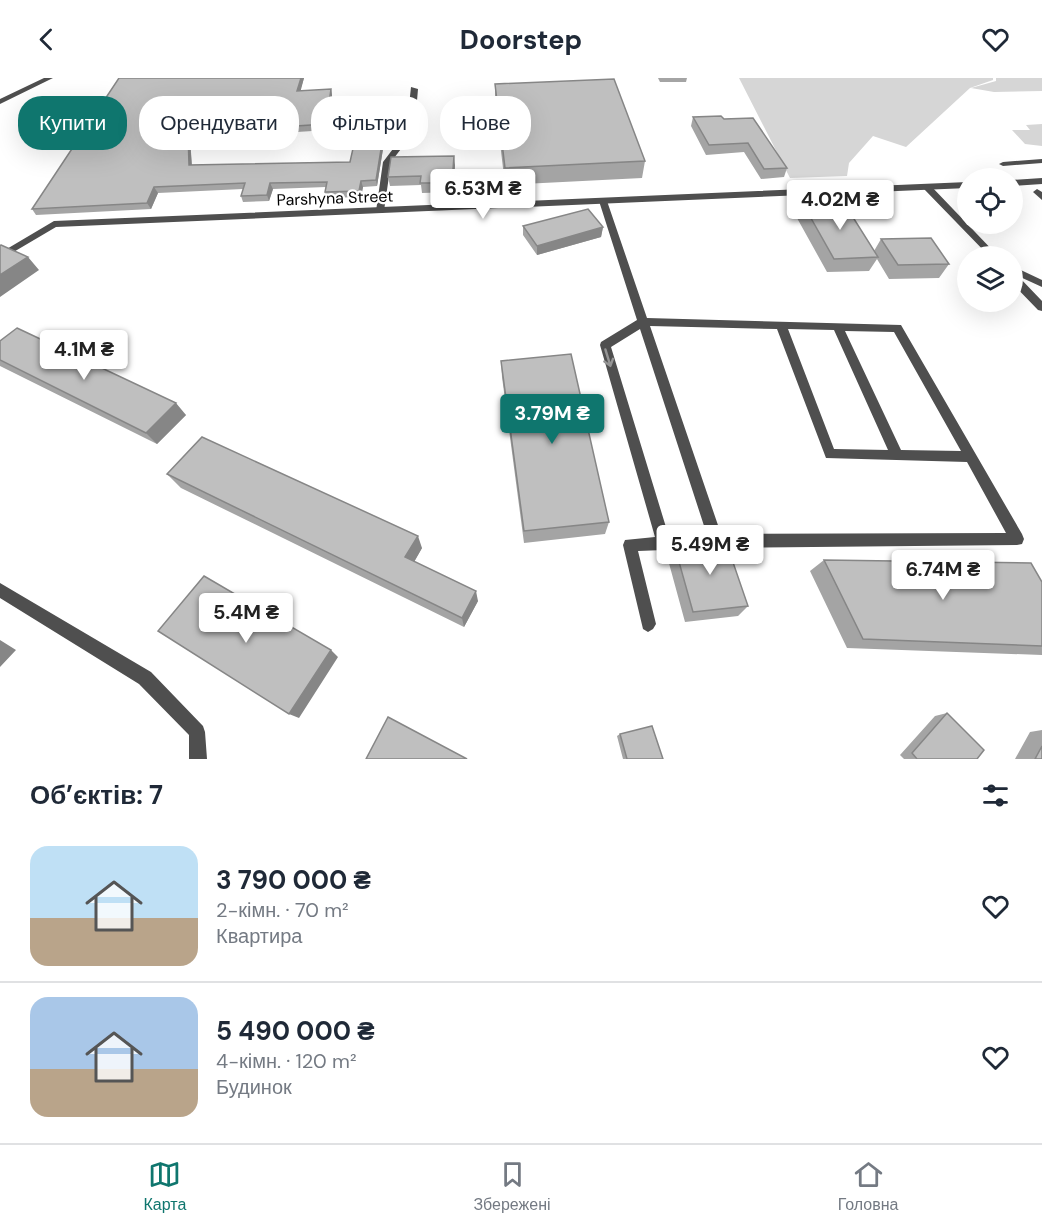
<!DOCTYPE html>
<html lang="uk">
<meta charset="utf-8">
<style>
:root{--surface:#fff;--page:#f6f6f7;--text:#1f2937;--muted:#747a83;--line:#e0e1e3;--accent:#0f766e}
body{margin:0;font-family:"DM Sans",sans-serif;background:var(--page);color:var(--text);height:100vh;display:flex;flex-direction:column;font-size:22px;white-space:nowrap}
*{box-sizing:border-box;margin:0}
p{font-size:20px;color:var(--muted)}
.icon{flex:none;width:33px;height:33px;fill:none;stroke:currentColor;stroke-width:2;stroke-linecap:round;stroke-linejoin:round}
.map{position:relative;height:681px;overflow:hidden}
.sheet{display:flex;flex-direction:column;background:var(--surface);flex:1}
.sheet>*{flex:none}
.hud{position:absolute;left:18px;top:18px;width:600px;height:54px;display:flex;gap:12px}
.tools{position:absolute;left:957px;top:90px;display:grid;gap:12px}
.tools a{display:grid;place-items:center;width:66px;height:66px;border-radius:50%;background:var(--surface);box-shadow:0 6px 24px #0002;font-size:30px}
.price{position:absolute;translate:-50% -51px;padding:0 14px;border-radius:6px;background:#fff;color:#222;font-size:20px;line-height:39px;filter:drop-shadow(0 2px 3px #0008)}
.price::after{content:'';position:absolute;left:50%;top:36px;width:18px;height:14px;margin-left:-9px;background:inherit;clip-path:polygon(0 0,100% 0,50% 100%)}
.price.on{background:var(--accent);color:#fff}
ul{padding:0;list-style:none}
li{display:flex;align-items:center;gap:18px;height:150px;padding:0 30px}
li+li{border-top:2px solid var(--line)}
li span{display:grid;place-items:center;flex:none;width:168px;height:120px;border-radius:18px;color:#555}
li>.icon{margin-inline-start:auto}
span .icon{width:72px;height:72px;fill:#fffc;stroke-width:1}
li b{font-size:26px}
h2{display:flex;justify-content:space-between;align-items:center;height:72px;padding:0 30px;font-size:26px}
.chip{padding:0 21px;border-radius:24px;background:var(--surface);box-shadow:0 6px 24px #0002;font-size:21px;line-height:54px}
.chip.on{background:var(--accent);color:#fff}
header{display:flex;justify-content:space-between;align-items:center;height:78px;padding:0 30px;background:var(--surface);font-size:27px;font-weight:700}
.dock{display:flex;justify-content:space-around;align-items:center;height:84px;border-top:2px solid var(--line);background:var(--surface);font-size:16px;color:var(--muted)}
.dock a{display:grid;justify-items:center;gap:3px}
.dock .on{color:var(--accent)}
.map>svg:first-child{display:block}
</style>
<header><svg class="icon" aria-label="back" viewBox="0 0 24 24"><path d="M15 5l-7 7 7 7"/></svg>Doorstep<svg class="icon" aria-label="heart" viewBox="0 0 24 24"><path d="M12 20l-8-8c-3-5 5-10 8-4 3-6 11-1 8 4z"/></svg></header>
<div class="map">
<svg width="1042" height="681" viewBox="0 0 1042 681">
<rect width="100%" height="100%" fill="#fff"/>
<path fill="#d6d6d6" d="M739,0H993V2L970,10L906,69L873,58L849,85L847,98L790,100Z
M996,0H1042V13L994,14L971,10L996,3Z
M1042,46V68L1025,66L1012,52H1030L1026,47Z"/>
<g fill="none" stroke-linecap="round" stroke-linejoin="round">
<path fill="#4f4f4f" fill-rule="evenodd" d="M44,0H53L0,26V21Z
M411,9L418,11L415,46L407,63L391,84L384,133L383,135H377L376,133L383,84L399,63L407,46Z
M1042,81V85L1003,88L999,86L1003,84Z
M927,106L930,107L998,178H989L924,111L923,109Z
M1037,111L1042,114V122L1033,114Z
M603,120L607,123L647,240L901,247L1022,456L1024,461L1022,466L1017,467L716,470L638,473L656,546L653,551L648,554L643,551L623,467L625,462L655,459L600,267L601,264L637,242L599,123ZM650,248L777,251L826,380L967,384L1006,455L721,456ZM640,251L707,457L669,459L611,269ZM788,251L834,252L888,372L834,371ZM845,253L894,254L961,373L901,372Z
M1012,188L1042,202V209L1018,198L1042,223V233L1038,232L1012,205Z
M0,505L151,594L203,648L205,654L207,681H189V657L139,606L0,520Z"/>
<path fill="#4f4f4f" fill-rule="evenodd" d="M1042,100V106L1012,108V102Z
M968,104V110L56,149L0,182V175L54,143Z"/>
</g>
<path fill="#a4a4a4" d="M119,0H304L300,13L331,11L332,17L328,52L190,61L192,87L350,84L382,65L383,71L377,108L363,109L361,119L326,120L325,114L326,109L273,111L269,123L243,124L241,118L243,111L158,115L151,131L36,137L32,131Z
M658,0H687L686,4H660Z
M495,6L645,83L642,100L505,107L495,22Z
M693,39L724,41L787,90L784,99L761,101L744,74L706,77L691,48Z
M455,87L453,114L422,115L421,107L390,108L388,99Z
M803,126L874,173L881,161L949,186L939,200L889,201L877,181L869,193L827,194L797,140Z
M523,148L603,149L601,159L537,177L523,157Z
M0,263L186,337L157,366L0,288Z
M501,283L609,444L605,456L524,465L502,299Z
M167,396L422,470L414,484L478,523L464,549L181,410Z
M674,466L748,528L738,538L685,544L667,478Z
M824,482L1042,504V577L847,570L810,493Z
M947,635L977,681H904L900,677L935,638Z
M1042,652V681H1015L1030,654Z
M620,656L663,681H623L617,658Z"/>
<path fill="#868686" d="M301,0H304L299,19L297,13Z
M331,11L332,17L328,52L326,46Z
M188,55L190,61L192,93L189,87Z
M382,65L383,71L377,108L376,102Z
M454,78L455,87L453,114L452,105Z
M361,103L363,109L361,119L359,113Z
M270,105L273,111L269,123L267,117Z
M154,109L158,115L151,131L147,125Z
M603,149L601,159L537,177V168Z
M28,179L39,192L0,219V197Z
M176,325L186,337L157,366L146,355Z
M418,458L422,470L410,491L405,479Z
M476,513L478,523L464,549L462,540Z
M0,562L16,572L0,589Z
M331,572L338,579L299,640L289,636Z"/>
<path fill="#bfbfbf" stroke="#868686" stroke-width="1.5" d="M119,0H301L297,13L331,11L326,46L188,55L189,87L350,84L354,66L382,65L376,102L361,103L359,113L325,114L327,104L270,105L267,117L241,118L245,105L154,109L147,125L32,131Z
M614,1L645,83L505,90L495,6Z
M721,38L724,41L753,40L787,90L764,91L748,65L709,67L693,39Z
M454,78L452,105H420L421,98L388,99L391,79Z
M844,125L878,179L834,181L803,126Z
M588,131L603,149L537,168L523,148Z
M931,160L949,186L898,187L881,161Z
M1,167L28,179L0,197V168Z
M17,250L176,325L146,355L0,282V263Z
M571,276L609,444L524,453L501,283Z
M202,359L418,458L405,479L476,513L462,540L167,396Z
M725,461L748,528L693,534L674,466Z
M824,482L1031,485L1042,504V568L863,561Z
M204,498L331,572L289,636L158,553Z
M947,635L984,672L977,681H917L912,675Z
M388,639L467,681H366Z
M652,648L663,681H627L620,656Z
M1042,668V681H1035Z"/>
<defs><path id="oneway-shaft" d="M-6 0H5M1.5-3L5.5 0L1.5 3" fill="none" stroke-width="1.6" stroke-linecap="round" stroke-linejoin="round" transform="scale(1.5)"/></defs>
<use stroke="#959595" href="#oneway-shaft" transform="translate(608 280) rotate(73)"/>
<g text-anchor="middle" dominant-baseline="central" stroke-width="4.5" stroke-linejoin="round" paint-order="stroke">
<g font-size="16" fill="#000" stroke="#fff">
<text transform="translate(335 120) rotate(-2)">Parshyna Street</text>
</g>
</g>
</svg>
<div class="tools">
<a><svg class="icon" aria-label="locate" viewBox="0 0 24 24"><circle cx="12" cy="12" r="6"/><path d="M12 2v4M12 18v4M2 12h4M18 12h4"/></svg></a>
<a><svg class="icon" aria-label="layers" viewBox="0 0 24 24"><path d="M12 4l9 5-9 5-9-5zM3 14l9 5 9-5"/></svg></a>
</div>
<b class="price" style="left:483px;top:142px">6.53M ₴</b>
<b class="price" style="left:840px;top:153px">4.02M ₴</b>
<b class="price" style="left:84px;top:303px">4.1M ₴</b>
<b class="price on" style="left:552px;top:367px">3.79M ₴</b>
<b class="price" style="left:710px;top:498px">5.49M ₴</b>
<b class="price" style="left:943px;top:523px">6.74M ₴</b>
<b class="price" style="left:246px;top:566px">5.4M ₴</b>
<div class="hud">
<a class="chip on">Купити</a>
<a class="chip">Орендувати</a>
<a class="chip">Фільтри</a>
<a class="chip">Нове</a>
</div>
</div>
<section class="sheet">
<h2>Об’єктів: 7<svg class="icon" aria-label="filters" viewBox="0 0 24 24"><path d="M4 7h16M4 17h16"/><circle cx="9" cy="7" r="2"/><circle cx="15" cy="17" r="2"/></svg></h2>
<ul>
<li><span style="background:linear-gradient(#bfe0f5 60%,#b9a48a 0)"><svg class="icon" aria-label="home" viewBox="0 0 24 24"><path d="M3 11l9-7 9 7M6 9v11h12V9"/></svg></span><div><b>3 790 000 ₴</b><p>2-кімн. · 70 m²</p><p>Квартира</p></div><svg class="icon" aria-label="heart" viewBox="0 0 24 24"><path d="M12 20l-8-8c-3-5 5-10 8-4 3-6 11-1 8 4z"/></svg></li>
<li><span style="background:linear-gradient(#a9c7e8 60%,#b9a48a 0)"><svg class="icon" aria-label="home" viewBox="0 0 24 24"><path d="M3 11l9-7 9 7M6 9v11h12V9"/></svg></span><div><b>5 490 000 ₴</b><p>4-кімн. · 120 m²</p><p>Будинок</p></div><svg class="icon" aria-label="heart" viewBox="0 0 24 24"><path d="M12 20l-8-8c-3-5 5-10 8-4 3-6 11-1 8 4z"/></svg></li>
</ul>
</section>
<nav class="dock">
<a class="on"><svg class="icon" aria-label="map" viewBox="0 0 24 24"><path d="M3 6l6-2 6 2 6-2v14l-6 2-6-2-6 2zM9 4v14M15 6v14"/></svg>Карта</a>
<a><svg class="icon" aria-label="saved" viewBox="0 0 24 24"><path d="M7 4h10v16l-5-4-5 4z"/></svg>Збережені</a>
<a><svg class="icon" aria-label="home" viewBox="0 0 24 24"><path d="M3 11l9-7 9 7M6 9v11h12V9"/></svg>Головна</a>
</nav>
